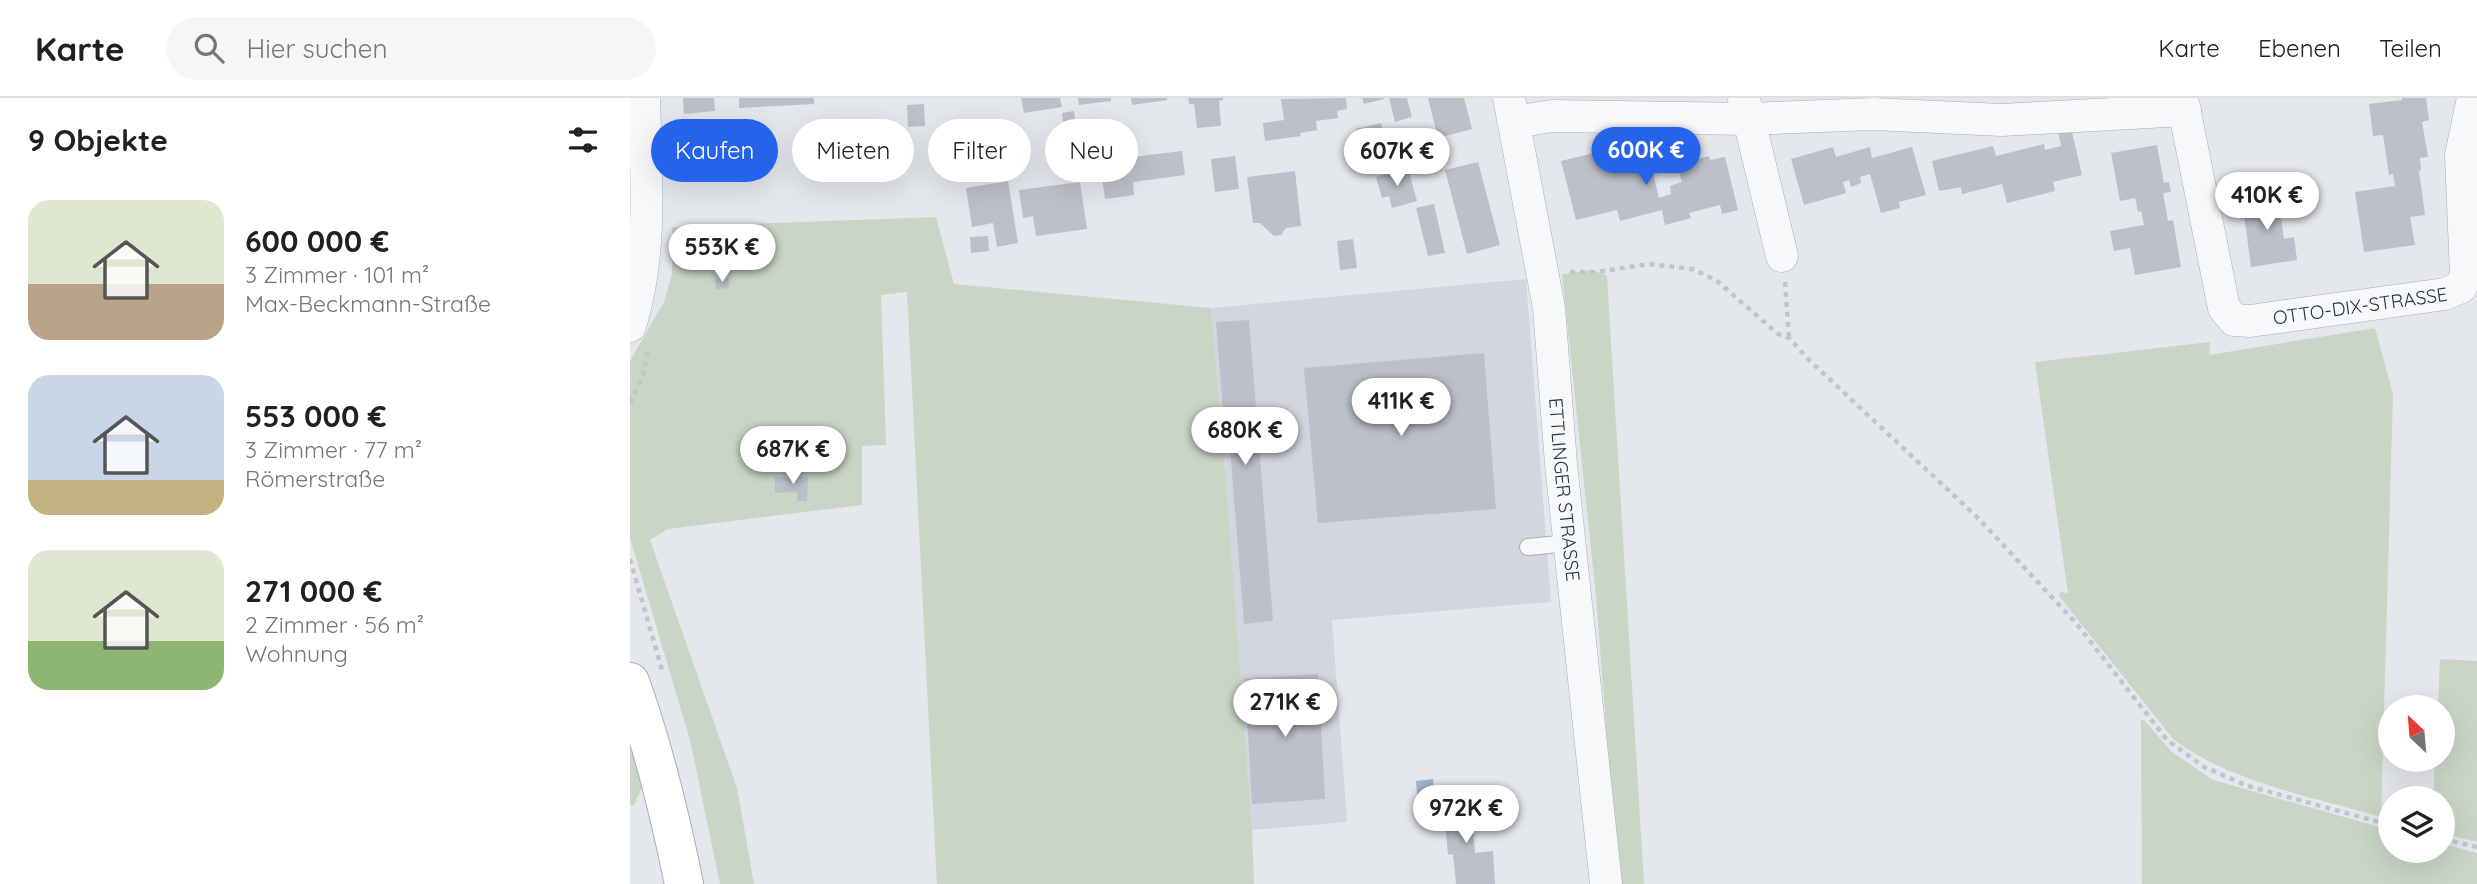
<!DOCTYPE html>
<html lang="de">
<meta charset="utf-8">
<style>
:root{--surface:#fff;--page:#f6f6f6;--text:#202124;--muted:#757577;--line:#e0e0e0;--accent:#2563eb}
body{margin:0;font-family:Quicksand,sans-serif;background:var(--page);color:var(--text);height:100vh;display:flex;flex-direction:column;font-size:26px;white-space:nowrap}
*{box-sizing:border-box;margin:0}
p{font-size:23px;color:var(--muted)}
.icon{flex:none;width:38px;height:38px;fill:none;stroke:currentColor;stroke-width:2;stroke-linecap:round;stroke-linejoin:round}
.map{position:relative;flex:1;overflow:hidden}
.sheet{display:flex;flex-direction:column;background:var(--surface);width:630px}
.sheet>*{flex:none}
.hud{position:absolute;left:21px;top:21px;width:665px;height:63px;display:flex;gap:14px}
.needle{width:46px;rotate:334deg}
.buttons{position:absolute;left:1748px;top:597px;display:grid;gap:14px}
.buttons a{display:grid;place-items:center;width:77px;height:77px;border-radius:50%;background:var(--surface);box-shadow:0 7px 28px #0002;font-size:35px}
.price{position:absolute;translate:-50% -60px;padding:0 16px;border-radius:24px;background:#fff;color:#222;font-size:23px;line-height:46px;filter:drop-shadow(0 2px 4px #0008)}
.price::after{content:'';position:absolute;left:50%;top:42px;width:21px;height:16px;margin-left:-10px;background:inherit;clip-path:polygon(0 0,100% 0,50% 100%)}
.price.active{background:var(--accent);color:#fff}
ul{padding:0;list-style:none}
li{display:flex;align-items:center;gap:21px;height:175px;padding:0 28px}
li span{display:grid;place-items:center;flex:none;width:196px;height:140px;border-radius:21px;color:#555}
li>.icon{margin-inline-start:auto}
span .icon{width:84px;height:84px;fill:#fffc;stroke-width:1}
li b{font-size:30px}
h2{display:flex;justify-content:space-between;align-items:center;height:84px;padding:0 28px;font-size:30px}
.pill{padding:0 24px;border-radius:32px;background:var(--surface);box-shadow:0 7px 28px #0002;font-size:24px;line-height:63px}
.pill.active{background:var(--accent);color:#fff}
header{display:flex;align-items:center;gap:42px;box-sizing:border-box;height:98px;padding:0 35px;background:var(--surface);border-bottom:2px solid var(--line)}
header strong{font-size:33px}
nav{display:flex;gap:38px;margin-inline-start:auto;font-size:24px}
.search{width:490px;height:63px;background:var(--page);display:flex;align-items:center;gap:18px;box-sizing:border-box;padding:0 24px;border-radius:38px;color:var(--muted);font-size:26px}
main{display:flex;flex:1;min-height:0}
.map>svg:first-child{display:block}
</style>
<header>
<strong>Karte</strong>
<div class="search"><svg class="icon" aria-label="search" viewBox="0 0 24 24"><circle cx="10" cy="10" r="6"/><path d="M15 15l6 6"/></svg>Hier suchen</div>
<nav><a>Karte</a><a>Ebenen</a><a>Teilen</a></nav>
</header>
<main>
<section class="sheet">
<h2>9 Objekte<svg class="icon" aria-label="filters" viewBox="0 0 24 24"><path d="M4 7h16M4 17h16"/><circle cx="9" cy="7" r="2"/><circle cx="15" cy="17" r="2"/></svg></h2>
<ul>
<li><span style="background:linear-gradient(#dfe7d0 60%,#b9a48a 0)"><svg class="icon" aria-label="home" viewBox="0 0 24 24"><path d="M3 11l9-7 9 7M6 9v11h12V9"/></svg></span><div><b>600 000 €</b><p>3 Zimmer · 101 m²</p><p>Max-Beckmann-Straße</p></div></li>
<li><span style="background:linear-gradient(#c9d6e8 75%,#c2b280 0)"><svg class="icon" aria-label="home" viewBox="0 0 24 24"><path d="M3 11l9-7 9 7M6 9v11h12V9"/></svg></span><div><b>553 000 €</b><p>3 Zimmer · 77 m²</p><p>Römerstraße</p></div></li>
<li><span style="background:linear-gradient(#dfe7d0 65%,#8fb573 0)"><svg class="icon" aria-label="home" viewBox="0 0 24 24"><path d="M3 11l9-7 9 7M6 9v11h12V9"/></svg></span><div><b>271 000 €</b><p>2 Zimmer · 56 m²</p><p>Wohnung</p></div></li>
</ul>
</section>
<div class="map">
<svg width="1847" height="786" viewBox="0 0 1847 786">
<rect width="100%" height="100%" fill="#e4e7ec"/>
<path fill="#d2d6de" d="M896,181L921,504L702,522L717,724L622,732L596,384L581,210Z"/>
<path fill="#c9d6c5" d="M306,119L324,186L581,210L596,384L622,732L624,786H307L277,194L251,197L256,347L232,348V407L38,431L20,442L107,690L124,786H90L60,642L0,440V263L34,204L42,176V129Z
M963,172L977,178L1014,786H988L966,498L932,176Z
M1745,230L1763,296L1751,719C1682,699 1604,685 1544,642L1429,498L1430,494L1438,495L1405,264L1580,244L1579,257Z
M1810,561L1847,563V744L1819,737V734L1813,733V700H1803L1805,662H1813V609H1808Z
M1511,622L1515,623L1542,654L1583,682L1760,732V752H1813V746L1847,755V786H1512Z
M0,648L12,689L4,707H0Z"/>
<path fill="#9fb4cc" d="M803,681L806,715L789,717L786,683Z"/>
<path fill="#bbc0ca" d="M53,0H84L85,13L54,16Z
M109,0H184V6L109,10Z
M391,0H430L432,9L394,15Z
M448,0H481V3L449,7Z
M501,0H537V2L502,7Z
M558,0H593V2L589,3L591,28L567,30L564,6H559Z
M716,0L717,11L707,13L708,20L686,23L687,32L670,35L671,38L635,43L633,25L654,22L651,1Z
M732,0H754V1L734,6Z
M759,0H777L782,19L765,24Z
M798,0H834L842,31L808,40Z
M1772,0H1796L1799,22L1792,24L1798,59L1790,60L1791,72L1789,73L1795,117L1780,119L1785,147L1734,154L1725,94L1765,88L1763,76L1759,77L1753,37L1743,38L1739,6L1772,2Z
M294,6L295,28L278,29L277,7Z
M444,13L447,41L430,44L428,30L434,29L432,15Z
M184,22H199L200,65H185Z
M751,25L758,52L733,58L726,31Z
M1441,30L1452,77L1423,84L1425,93L1377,105L1372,86L1332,96L1331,89L1309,93L1302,63L1363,48L1366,58L1414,46L1415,52L1431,48L1428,34Z
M97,33H112L114,75H98Z
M1527,47L1534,85L1539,84L1541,94L1533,95L1538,123L1543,122L1551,169L1505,177L1500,150L1484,153L1480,133L1514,127L1511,113L1508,114L1505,100L1490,103L1481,55Z
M1203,49L1206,59L1240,49L1242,60L1282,49L1296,97L1269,104L1270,110L1251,115L1240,76L1230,79L1231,85L1221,89L1219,82L1213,84L1216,95L1174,107L1161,61Z
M1017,52L1029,100L1041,96L1040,88L1052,84L1047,66L1079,58L1080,62L1095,59L1108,112L1092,116L1090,107L1059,115L1061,120L1035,127L1032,112L990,123L987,112L946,122L931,63L972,53L975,63Z
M552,53L555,77L503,84L504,97L475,101L470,63Z
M605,58L609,91L585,94L581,61Z
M848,64L870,147L837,156L815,72Z
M778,70L787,103L762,110L759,98L752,100L746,79Z
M665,73L671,128L656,130L651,137L644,138L630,125H623L617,79Z
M378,83L388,145L367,149L363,125L342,129L336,90Z
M450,84L457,131L406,138L403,118L393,120L389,92Z
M1647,93L1654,141L1664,139L1667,162L1621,169L1614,116L1621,115L1618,97Z
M804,106L815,155L798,158L786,110Z
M358,138L359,153L341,155L340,139Z
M723,141L727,170L710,172L707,143Z
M98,180L99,190L86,191L85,181Z
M619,222L643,523L614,526L598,325H594L586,224Z
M854,255L866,411L688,425L674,270Z
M145,379H178L177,403H167V394L145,395Z
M688,576L695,701L622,706L615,581Z
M840,699L845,755L863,753L865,786H826L823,756L818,757L813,701Z"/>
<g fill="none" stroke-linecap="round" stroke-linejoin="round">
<defs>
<path id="lane" d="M898,449L939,445"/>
<g id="street">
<path id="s1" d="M879,0L919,210L931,366L976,786"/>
<path id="s2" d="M1552,0L1594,210L1604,222L1620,223L1815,196L1831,189L1836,177L1831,57L1843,0"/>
<path d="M1114,1L1152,158"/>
<path d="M885,24L922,18L1119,21L1243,16L1372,22L1555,12"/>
<path d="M0,228C23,155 16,75 14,0"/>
</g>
<path id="secondary" d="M0,584C24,650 40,717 54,786"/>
</defs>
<use href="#lane" stroke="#a9aeb7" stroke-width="18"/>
<use href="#street" stroke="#a9aeb7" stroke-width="33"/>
<use href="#secondary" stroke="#a9aeb7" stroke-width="40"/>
<path stroke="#c2c5cb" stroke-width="4.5" stroke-dasharray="5 5" stroke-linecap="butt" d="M940,174H966L1019,166L1062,171L1086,182L1148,236L1159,240L1179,262L1347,419L1446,525L1537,642L1574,669L1618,688L1760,727
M1155,184L1159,240
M0,305L13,278L18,250
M0,461L32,572
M1813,741L1847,749"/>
<use href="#lane" stroke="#f7f8fa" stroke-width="16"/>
<use href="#street" stroke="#f7f8fa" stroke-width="32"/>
<use href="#secondary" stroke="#fff" stroke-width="38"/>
</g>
<g text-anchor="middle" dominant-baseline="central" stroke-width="5" stroke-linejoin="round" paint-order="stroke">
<g font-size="19" fill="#2b3445" stroke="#f4f6f9">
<text stroke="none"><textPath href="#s2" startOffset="357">OTTO-DIX-STRASSE</textPath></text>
<text stroke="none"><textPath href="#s1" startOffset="396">ETTLINGER STRASSE</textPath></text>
</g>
</g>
</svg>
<div class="buttons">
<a><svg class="needle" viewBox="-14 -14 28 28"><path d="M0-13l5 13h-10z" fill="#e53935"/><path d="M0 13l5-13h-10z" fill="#757577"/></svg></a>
<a><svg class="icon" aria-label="layers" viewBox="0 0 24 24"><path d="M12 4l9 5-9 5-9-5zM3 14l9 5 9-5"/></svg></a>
</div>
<b class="price active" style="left:1016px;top:89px">600K €</b>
<b class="price" style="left:767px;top:90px">607K €</b>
<b class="price" style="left:1637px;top:134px">410K €</b>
<b class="price" style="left:92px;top:186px">553K €</b>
<b class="price" style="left:771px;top:340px">411K €</b>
<b class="price" style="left:615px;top:369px">680K €</b>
<b class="price" style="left:163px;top:388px">687K €</b>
<b class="price" style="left:655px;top:641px">271K €</b>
<b class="price" style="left:836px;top:747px">972K €</b>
<div class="hud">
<a class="pill active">Kaufen</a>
<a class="pill">Mieten</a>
<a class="pill">Filter</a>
<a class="pill">Neu</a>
</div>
</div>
</main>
